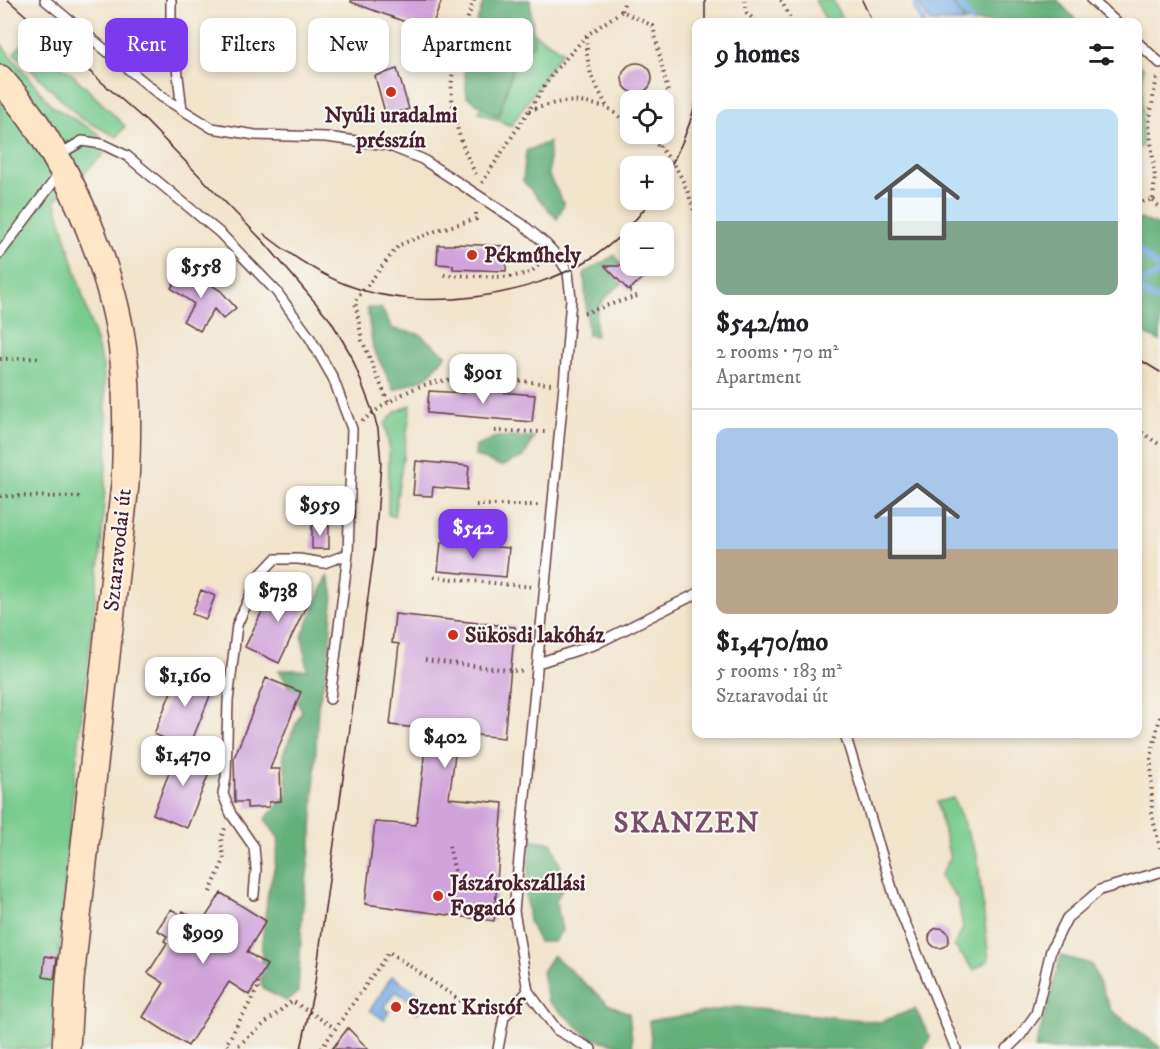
<!DOCTYPE html>
<meta charset="utf-8">
<style>
:root{--surface:#fff;--page:#f6f6f6;--text:#202124;--muted:#757577;--line:#e0e0e0;--accent:#7c3aed}
body{margin:0;font-family:"IM FELL DW Pica",serif;background:var(--page);color:var(--text);height:100vh;display:flex;flex-direction:column;font-size:22px;white-space:nowrap}
*{box-sizing:border-box;margin:0}
p{font-size:20px;color:var(--muted)}
.icon{flex:none;width:33px;height:33px;fill:none;stroke:currentColor;stroke-width:2;stroke-linecap:round;stroke-linejoin:round}
.map{position:relative;flex:1;overflow:hidden}
.drawer{position:absolute;left:692px;top:18px;width:450px;height:720px;display:flex;flex-direction:column;background:var(--surface);border-radius:12px;box-shadow:0 3px 9px #0003}
.drawer>*{flex:none}
.hud{position:absolute;left:18px;top:18px;width:570px;height:54px;display:flex;gap:12px}
.controls{position:absolute;left:620px;top:90px;display:grid;gap:12px}
.controls a{display:grid;place-items:center;width:54px;height:54px;border-radius:12px;background:var(--surface);box-shadow:0 3px 9px #0003;font-size:30px}
.price{position:absolute;translate:-50% -51px;padding:0 14px;border-radius:12px;background:#fff;color:#222;font-size:20px;line-height:39px;filter:drop-shadow(0 2px 3px #0008)}
.price::after{content:'';position:absolute;left:50%;top:36px;width:18px;height:14px;margin-left:-9px;background:inherit;clip-path:polygon(0 0,100% 0,50% 100%)}
.price.active{background:var(--accent);color:#fff}
ul{padding:0;list-style:none}
li{display:grid;align-content:center;gap:12px;height:318px;padding:0 24px}
li+li{border-top:2px solid var(--line)}
li span{display:grid;place-items:center;height:186px;border-radius:12px;color:#555}
li>.icon{margin-inline-start:auto}
span .icon{width:108px;height:108px;fill:#fffc;stroke-width:1}
li b{font-size:26px}
h2{display:flex;justify-content:space-between;align-items:center;height:72px;padding:0 24px;font-size:26px}
.tag{padding:0 21px;border-radius:12px;background:var(--surface);box-shadow:0 3px 9px #0003;font-size:21px;line-height:54px}
.tag.active{background:var(--accent);color:#fff}
.map>svg:first-child{display:block}
</style>
<div class="map">
<svg width="1160" height="1049" viewBox="0 0 1160 1049">
<rect width="100%" height="100%" fill="#f6f6f2"/>
<filter id="ink" filterUnits="userSpaceOnUse"><feTurbulence type="fractalNoise" baseFrequency=".0167" numOctaves="2"/><feDisplacementMap in="SourceGraphic" scale="12" xChannelSelector="R" yChannelSelector="G"/><feConvolveMatrix kernelMatrix="1 2 1 2 8 2 1 2 1" color-interpolation-filters="sRGB"/></filter>
<filter id="wash" filterUnits="userSpaceOnUse"><feTurbulence type="fractalNoise" baseFrequency=".008" numOctaves="4" result="noise"/><feDisplacementMap in="SourceGraphic" scale="24" xChannelSelector="R" yChannelSelector="G"/><feGaussianBlur stdDeviation="1.35" result="paint"/><feColorMatrix in="noise" values="0 0 0 0 0 0 0 0 0 0 0 0 0 0 0 0 0 1.4 0 .05"/><feComposite in="paint" operator="in"/></filter>
<g filter="url(#wash)">
<rect width="100%" height="100%" fill="#f1e4cb"/>
<path fill="#7acc8e" stroke="#62765c" stroke-width="1.5" d="M815,0H833L843,22H827Z
M535,34L562,51L511,126L479,112L501,57Z
M26,40L73,75L125,126L117,137L80,118L14,53Z
M0,43L52,106L99,134L104,154L55,200L103,366L108,437L101,551L72,799L51,1049H0Z
M1137,63L1143,68L1142,146L1137,151Z
M411,405L394,517L388,514L389,447L385,424L395,412Z
M953,798L977,855L989,960L974,970L954,946L963,928L958,899L940,877L950,858L937,802Z"/>
<path fill="#63b079" stroke="#566852" stroke-width="1.5" d="M484,0H530L534,43L513,67L499,117L467,97L464,63Z
M927,0H1057L1078,22H943Z
M549,142V176L564,204L557,219L523,181L526,151Z
M1140,219L1160,226V341L1137,330V220Z
M615,255L621,264L612,272L622,284C599,301 594,306 596,336L588,335L584,273Z
M367,308H381L393,329L419,334L446,355L427,377L394,390L373,348Z
M496,437H534L524,457L501,466L475,456L476,446Z
M328,575L333,591L329,661L318,705L312,834L302,915L298,992L287,1001L265,990L261,985L262,943L268,892L274,870L279,839L265,819L288,794L283,754L302,710L279,670H307L302,636Z
M531,839L552,843L566,881L556,901L562,930L554,942H539L529,922L526,895Z
M553,955L608,1004L629,1013L633,1049L591,1038L548,1001L542,972Z
M1061,956L1091,964L1111,1010L1160,1047V1049H1035Z
M737,1007L880,1022L915,1009L930,1037L924,1049H652L649,1021Z"/>
<path fill="#75abe3" stroke="#606587" stroke-width="1.5" d="M920,0H950L965,22H930L919,5Z
M392,976L427,999L418,1013L409,1008L413,1002L395,991L384,1008L389,1012L384,1020L370,1010Z"/>
<g fill="none" stroke-linecap="round" stroke-linejoin="round">
<path stroke="#75abe3" stroke-width="6" d="M916,0V8L923,22
M957,0L972,22
M1137,250L1160,268
M1137,285L1160,273
M1137,289L1160,301"/>
</g>
<g id="blocks">
<path fill="#d0a3da" d="M351,0H442L430,31L351,2Z
M208,40L235,41L240,47L239,58L207,56Z
M622 78a15 15 0 1 1 30 0a15 15 0 1 1-30 0Z
M397,69L409,109L386,116L375,76Z
M454,244L507,246L506,271L453,269V265L437,264L438,245H454Z
M630,255V266H656L630,289V292L605,266H619Z
M185,268L221,291L236,308L223,319L214,309L200,331L183,321L194,304L171,288Z
M464,389L535,395L532,422L427,413L429,391L464,393Z
M416,461L469,466L467,490L433,487L432,496L413,495Z
M312,525H329V549H312Z
M441,542L509,548L506,577L438,571Z
M276,582L310,598L279,663L245,647Z
M201,590L215,596L206,619L192,614Z
M395,614L515,627L504,738L458,733L449,798L503,803L494,921L365,904L375,822L416,825L423,769L426,729L390,725L399,644L392,643Z
M181,667L216,681L189,748L154,734Z
M266,678L301,692L270,769H280L281,801L269,802V807L247,808V802H235L234,758Z
M179,747L214,761L187,828L153,814Z
M221,893L266,921L247,952L267,965L249,995L229,982L188,1046L143,1017L164,983L148,973L167,943L164,941L167,936L157,930L171,909L181,915L183,911L202,923Z
M929 938a10 10 0 1 1 20 0a10 10 0 1 1-20 0Z
M45,956L57,958L54,979L43,977Z
M348,1028L368,1049H332Z"/>
</g>
</g>
<g filter="url(#ink)">
<use href="#blocks" fill-opacity="0" stroke="#633d43" stroke-width="1.5"/>
<g fill="none" stroke-linecap="round" stroke-linejoin="round">
<defs>
<path id="lane" d="M45,0L162,97L212,128L255,135L326,137L387,145L422,159L522,224L546,244L559,258L568,272L571,299L564,385L514,911L528,991L504,1017L498,1049
M171,0V17L182,110
M1092,0L1116,22
M1137,42L1160,63
M57,156L82,141L102,144L127,156L220,233L276,291L310,338L333,378L352,429L348,554L324,563L299,559H275L259,576L237,625L228,701L226,777L223,794L231,814L254,847L256,869L254,895
M0,253L60,173
M538,663L596,644L696,594
M330,699L348,554
M845,734L895,898L956,1049
M528,991L557,1030L591,1049
M1007,1049L1020,1036L1036,1014L1051,950L1067,918L1100,890L1160,872"/>
<path id="secondary" d="M0,79C13,94 26,109 37,126C79,190 117,284 124,361C128,402 127,443 125,484L70,980L66,1049"/>
</defs>
<use href="#lane" stroke="#633d43" stroke-width="12"/>
<use href="#secondary" stroke="#633d43" stroke-width="30"/>
<path stroke="#633d43" stroke-width="4" stroke-dasharray="1.5 4.5" stroke-linecap="butt" d="M474,0C466,23 457,48 453,71C447,105 461,149 478,178
M745,0L747,13L756,22
M781,0L792,22
M622,11L625,0
M587,36V56L591,75L607,107L630,125
M529,111C564,99 571,99 606,107
M642,134L660,147
M662,134L660,148C681,170 687,188 696,217
M482,183L553,73L587,35L622,11L653,26L668,92L663,128
M1153,199L1155,177L1149,124L1154,92L1157,79L1160,76
M1137,204L1153,199L1160,210
M444,275L509,277L530,273L544,260
M584,313L640,295
M0,359L38,358
M388,402L362,340L355,301L399,245L438,230L476,219V209
M362,421C379,408 398,395 418,387C460,372 508,380 551,384
M1137,429L1160,445
M495,431L548,432
M0,496L83,497
M476,505H541
M434,577L533,587
M425,660L524,672
M1160,717L1151,757L1152,815L1160,848
M449,846L456,877L465,880
M210,892L224,860L221,838L225,828
M233,1049L226,1045L258,988V980
M234,1049L292,1001L335,1028
M321,1049L389,952L477,1012L491,1015"/>
<use href="#lane" stroke="#fff" stroke-width="9"/>
<use href="#secondary" stroke="#fee5c5" stroke-width="27"/>
<path stroke="#4a1f2b" stroke-width="1.5" d="M8,0L146,121L264,242L331,321L351,355L373,413L378,429L381,463L375,546L314,989L301,1049
M705,0V22
M862,0L872,22
M663,179C678,155 689,129 696,102
M264,234C289,254 320,275 350,286C421,313 530,298 593,257C615,243 635,222 651,200
M1137,358L1160,372"/>
</g>
</g>
<g fill="#c8321e" stroke="#f6f6f2" stroke-width="2">
<circle cx="391" cy="92" r="6"/>
<circle cx="472" cy="255" r="6"/>
<circle cx="453" cy="635" r="6"/>
<circle cx="438" cy="896" r="6"/>
<circle cx="396" cy="1007" r="6"/>
</g>
<g text-anchor="middle" dominant-baseline="central" stroke-width="4.5" stroke-linejoin="round" paint-order="stroke">
<g font-size="22" font-weight="bold" fill="#4a1f2b" stroke="#f6f6f2" text-anchor="start">
<text x="391" y="115" text-anchor="middle">Nyúli uradalmi<tspan x="391" dy="25">présszín</tspan></text>
<text x="484" y="255">Pékműhely</text>
<text x="465" y="635">Sükösdi lakóház</text>
<text x="450" y="883">Jászárokszállási<tspan x="450" dy="25">Fogadó</tspan></text>
<text x="408" y="1007">Szent Kristóf</text>
</g>
<g font-size="22" fill="#4a1f2b" stroke="#f6f6f2">
<text transform="translate(118 550) rotate(-84)">Sztaravodai út</text>
</g>
<g font-size="28" font-weight="bold" letter-spacing="1.5" fill="#794d68" stroke="#f6f6f2">
<text x="687" y="823">SKANZEN</text>
</g>
</g>
</svg>
<div class="controls">
<a><svg class="icon" aria-label="locate" viewBox="0 0 24 24"><circle cx="12" cy="12" r="6"/><path d="M12 2v4M12 18v4M2 12h4M18 12h4"/></svg></a>
<a>+</a>
<a>−</a>
</div>
<b class="price" style="left:201px;top:299px">$558</b>
<b class="price" style="left:483px;top:405px">$901</b>
<b class="price" style="left:320px;top:537px">$959</b>
<b class="price active" style="left:473px;top:560px">$542</b>
<b class="price" style="left:278px;top:623px">$738</b>
<b class="price" style="left:185px;top:708px">$1,160</b>
<b class="price" style="left:445px;top:769px">$402</b>
<b class="price" style="left:183px;top:787px">$1,470</b>
<b class="price" style="left:203px;top:965px">$909</b>
<div class="hud">
<a class="tag">Buy</a>
<a class="tag active">Rent</a>
<a class="tag">Filters</a>
<a class="tag">New</a>
<a class="tag">Apartment</a>
</div>
<section class="drawer">
<h2>9 homes<svg class="icon" aria-label="filters" viewBox="0 0 24 24"><path d="M4 7h16M4 17h16"/><circle cx="9" cy="7" r="2"/><circle cx="15" cy="17" r="2"/></svg></h2>
<ul>
<li><span style="background:linear-gradient(#bfe0f5 60%,#7fa58c 0)"><svg class="icon" aria-label="home" viewBox="0 0 24 24"><path d="M3 11l9-7 9 7M6 9v11h12V9"/></svg></span><div><b>$542/mo</b><p>2 rooms · 70 m²</p><p>Apartment</p></div></li>
<li><span style="background:linear-gradient(#a9c7e8 65%,#b9a48a 0)"><svg class="icon" aria-label="home" viewBox="0 0 24 24"><path d="M3 11l9-7 9 7M6 9v11h12V9"/></svg></span><div><b>$1,470/mo</b><p>5 rooms · 183 m²</p><p>Sztaravodai út</p></div></li>
</ul>
</section>
</div>
